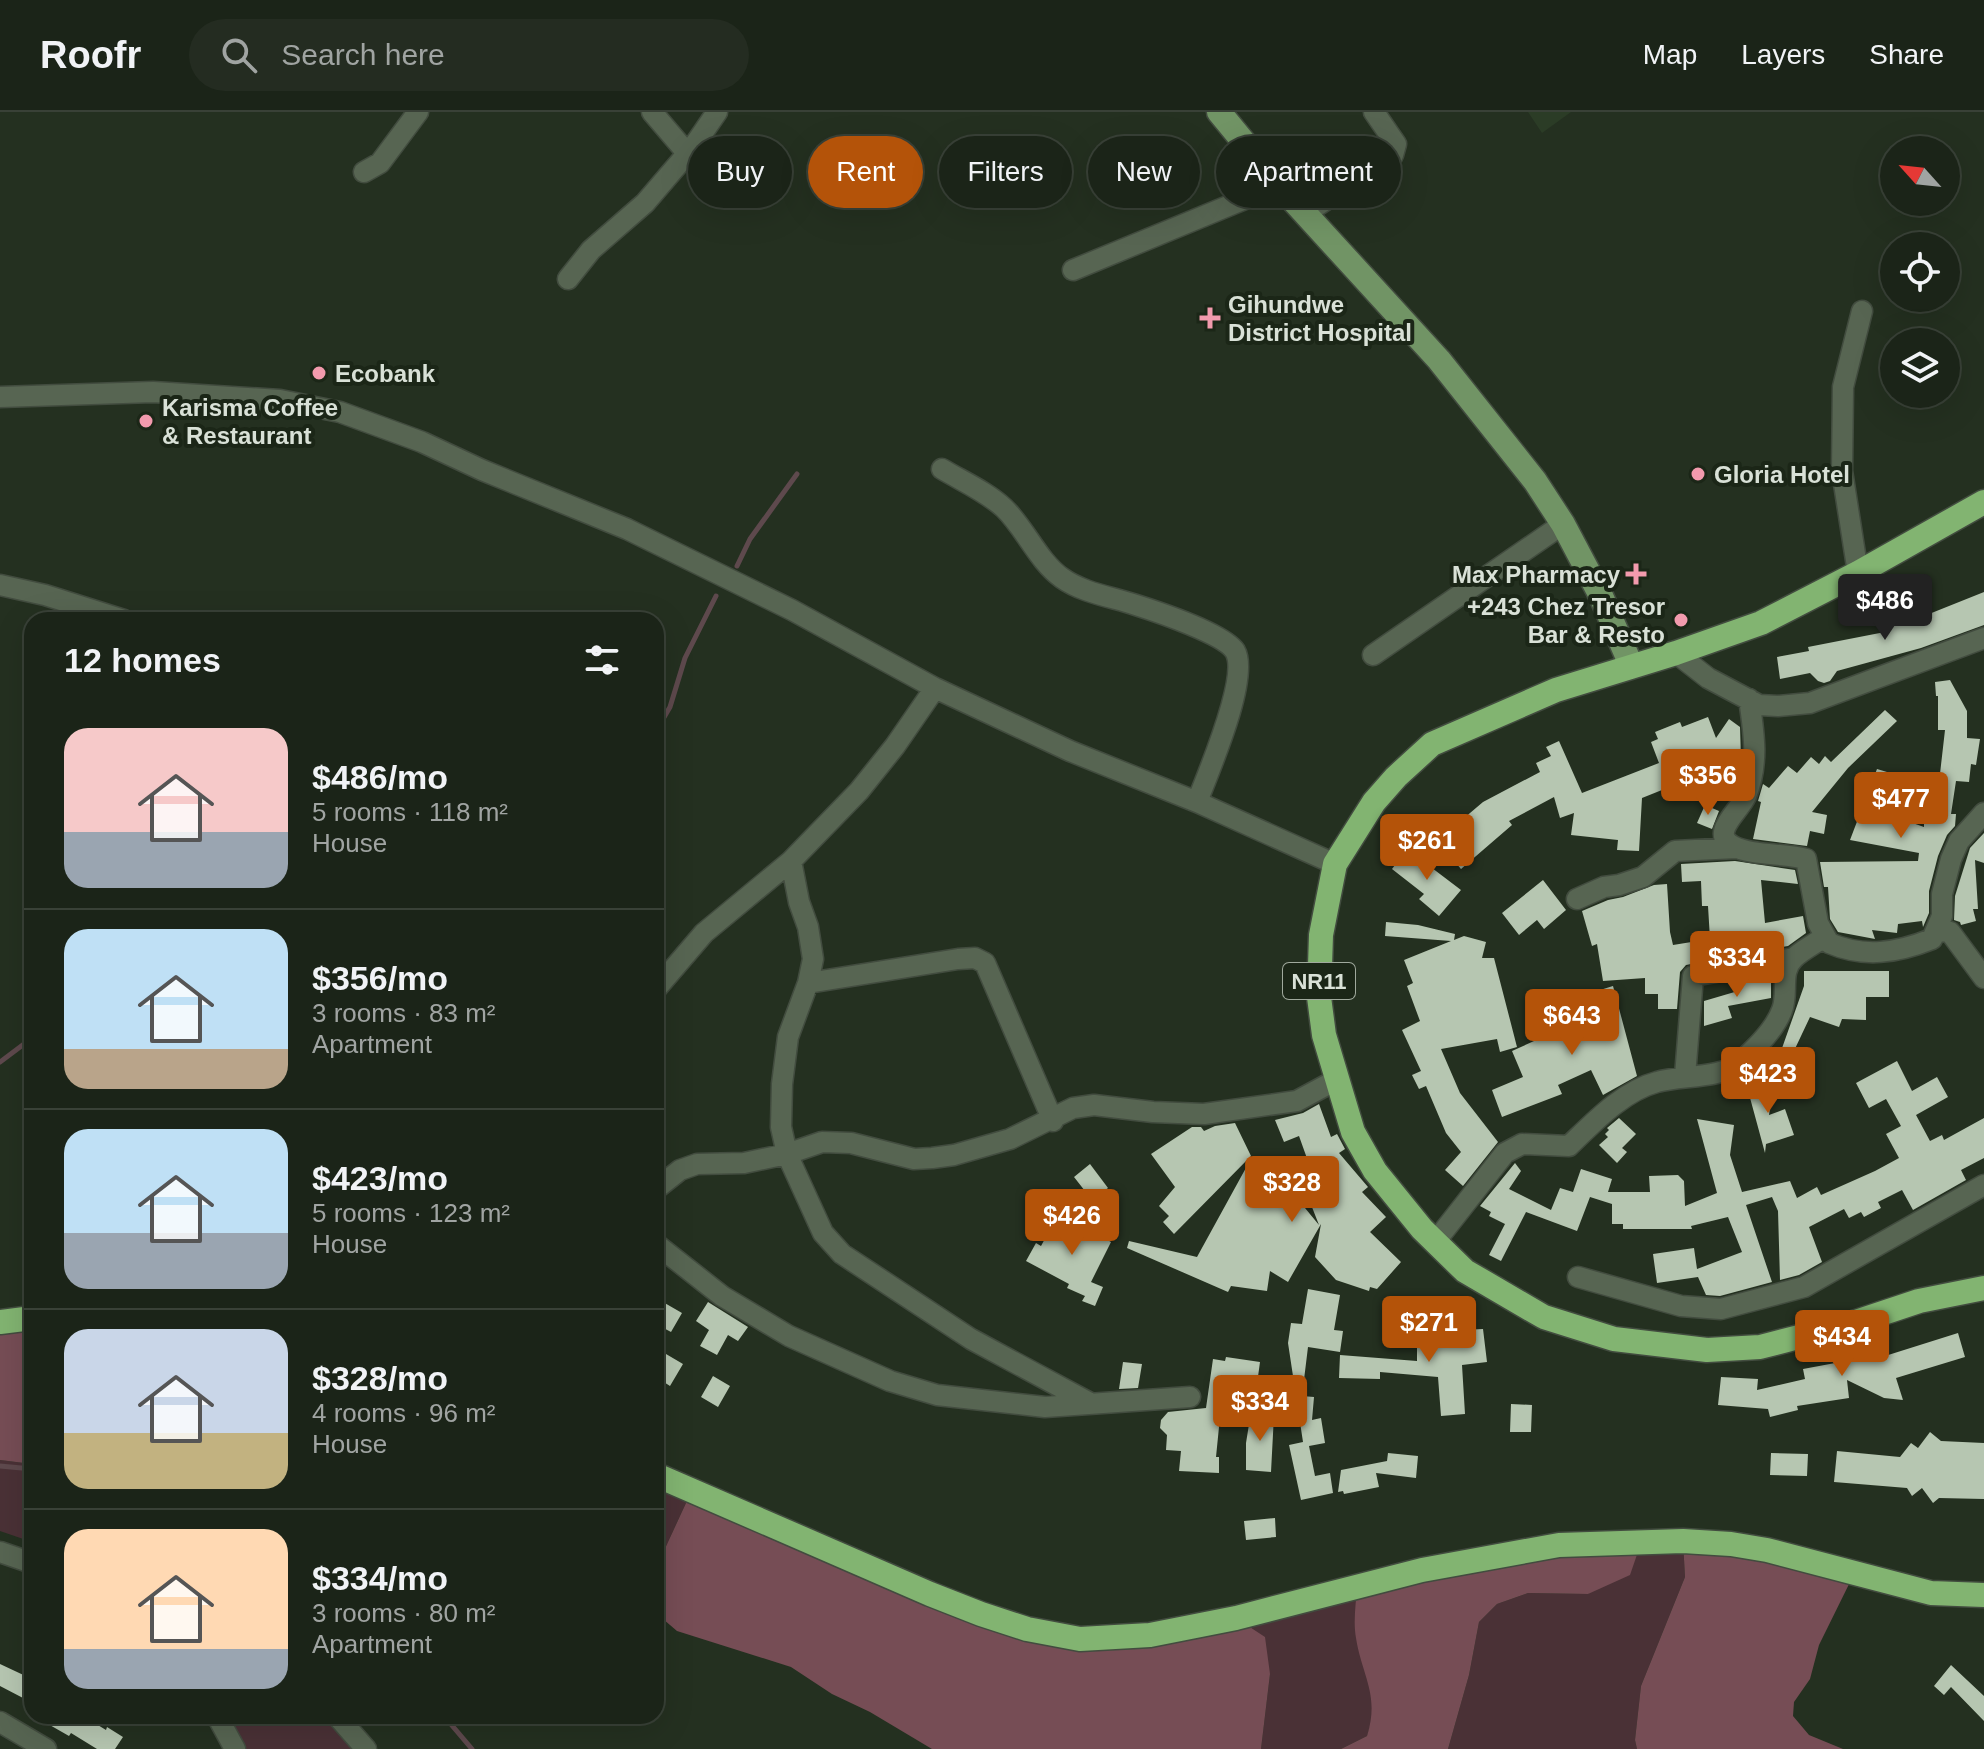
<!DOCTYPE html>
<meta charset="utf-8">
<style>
:root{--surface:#1b2418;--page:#242c21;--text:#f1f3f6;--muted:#a0a4a2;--line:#394137;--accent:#b45309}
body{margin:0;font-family:Helvetica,sans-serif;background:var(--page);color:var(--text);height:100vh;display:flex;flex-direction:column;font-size:30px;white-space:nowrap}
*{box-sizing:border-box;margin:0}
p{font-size:26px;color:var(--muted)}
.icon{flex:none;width:44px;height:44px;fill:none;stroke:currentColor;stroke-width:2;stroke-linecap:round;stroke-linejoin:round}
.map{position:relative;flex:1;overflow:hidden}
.panel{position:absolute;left:24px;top:500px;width:640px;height:1112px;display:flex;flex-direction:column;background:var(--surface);border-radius:24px;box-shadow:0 8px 32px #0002,0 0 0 2px var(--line)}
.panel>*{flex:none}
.hud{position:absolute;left:688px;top:24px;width:760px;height:72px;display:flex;gap:16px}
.needle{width:52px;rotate:297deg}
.tools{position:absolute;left:1880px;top:24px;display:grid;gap:16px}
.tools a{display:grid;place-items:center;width:80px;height:80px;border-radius:50%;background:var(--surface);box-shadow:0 8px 32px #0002,0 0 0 2px var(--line);font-size:40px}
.price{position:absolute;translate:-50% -68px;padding:0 18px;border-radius:8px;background:var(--accent);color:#fff;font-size:26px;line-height:52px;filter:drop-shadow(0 2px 4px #0008)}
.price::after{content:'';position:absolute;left:50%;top:48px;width:24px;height:18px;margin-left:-12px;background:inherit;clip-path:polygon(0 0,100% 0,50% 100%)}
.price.active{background:#222;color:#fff}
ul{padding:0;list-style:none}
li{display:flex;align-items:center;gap:24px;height:200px;padding:0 40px}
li+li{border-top:2px solid var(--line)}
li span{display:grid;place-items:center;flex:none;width:224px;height:160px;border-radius:24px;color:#555}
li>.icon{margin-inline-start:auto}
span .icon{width:96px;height:96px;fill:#fffc;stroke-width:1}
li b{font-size:34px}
h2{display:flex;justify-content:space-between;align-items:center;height:96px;padding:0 40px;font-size:34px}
.pill{padding:0 28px;border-radius:36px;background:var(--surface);box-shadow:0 8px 32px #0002,0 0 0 2px var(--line);font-size:28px;line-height:72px}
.pill.active{background:var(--accent);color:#fff}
header{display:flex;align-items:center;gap:48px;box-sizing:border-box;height:112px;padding:0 40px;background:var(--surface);border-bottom:2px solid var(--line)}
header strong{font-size:38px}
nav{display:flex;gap:44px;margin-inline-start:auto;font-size:28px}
.search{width:560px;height:72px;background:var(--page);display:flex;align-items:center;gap:20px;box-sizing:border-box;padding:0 28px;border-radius:44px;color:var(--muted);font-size:30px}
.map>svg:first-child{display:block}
</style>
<header>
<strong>Roofr</strong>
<div class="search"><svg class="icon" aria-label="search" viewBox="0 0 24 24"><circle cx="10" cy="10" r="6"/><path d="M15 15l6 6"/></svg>Search here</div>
<nav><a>Map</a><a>Layers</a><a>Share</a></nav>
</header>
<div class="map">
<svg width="1984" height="1637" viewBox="0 0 1984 1637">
<rect width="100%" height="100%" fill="#243020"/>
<path fill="#2b3c26" d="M1528,0H1571L1542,21Z"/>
<path fill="#4a3136" d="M0,1348L32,1352V1430L0,1419Z
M656,1363L692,1378L656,1456Z
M1683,1429L1685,1465L1641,1574L1635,1628L1637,1637H1448L1469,1563L1479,1510L1497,1492L1528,1481L1588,1482L1641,1431Z
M1357,1475L1374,1603L1367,1624L1341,1637H1261L1270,1562L1236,1506Z
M230,1604H337L366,1637H246Z"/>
<path fill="#764d55" d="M32,1206V1352L0,1348V1210Z
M692,1378L765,1409L1080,1527L1236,1506L1265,1525L1270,1562L1261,1637H932L870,1600L832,1582L791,1555L677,1519L656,1501V1456Z
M1683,1429L1854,1462L1819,1533L1810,1567L1794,1590L1793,1604L1809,1623L1843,1637H1637L1635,1628L1641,1574L1685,1465Z
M1641,1431L1630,1463L1588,1482L1528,1481L1497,1492L1479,1510L1469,1563L1448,1637H1341L1367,1624C1380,1583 1362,1564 1356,1526C1353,1510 1356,1491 1357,1475Z"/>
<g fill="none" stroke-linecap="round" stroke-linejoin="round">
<path stroke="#5e494d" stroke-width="5" d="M737,454L750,427L797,362
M656,619L670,595L685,546L716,484
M0,950L32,926
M0,1354L32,1357
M444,1604L472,1637"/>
</g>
<path fill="#b6c6b1" d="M1984,480V513L1921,536L1837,559L1830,569L1824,571L1818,569L1810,561L1780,567L1777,545L1809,539L1808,535L1890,519L1891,513L1897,508L1909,510Z
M1950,568L1967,599V626L1980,627L1976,653L1971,652L1969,670L1956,669L1951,702H1956L1955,714L1947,723L1938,744L1929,779V801L1923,815L1922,809L1898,812L1897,821L1872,818L1875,827L1838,820L1830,807L1828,775H1824L1820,750L1918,749L1919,741L1850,728L1877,657L1897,663L1884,701L1924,715V712H1927L1931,687L1937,688L1945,618H1938V584H1936L1935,570Z
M1885,598L1897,609L1848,656L1812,700L1827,703L1824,722L1810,719L1807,734L1753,727L1761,690L1758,689L1763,672L1769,676L1788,654L1797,661L1811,645L1819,652L1825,644L1831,650Z
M1708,605L1716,626L1729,607L1740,615L1741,647L1736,673L1720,663L1713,678L1663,653L1672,674L1642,686L1639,739L1617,738L1618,728L1571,723L1574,701L1560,706L1554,685L1509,709L1512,713L1461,757L1437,729L1483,690L1540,660L1536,651L1551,644L1546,635L1559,629L1582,681L1659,651L1651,630L1658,627L1655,620L1680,610L1682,615Z
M1705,693L1719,699L1712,717L1697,711Z
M1984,721V751L1975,748L1978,797H1973L1976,809L1961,813L1960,810L1954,808L1955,784L1970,736Z
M1407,737L1461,778L1439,804L1419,787L1424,782L1392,757Z
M1735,749L1795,758L1798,772L1761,768L1765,811L1803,804L1806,821L1788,834L1686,853L1680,860L1677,897H1658V882H1645V866L1603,869L1597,832L1592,834L1582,799L1608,788L1623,785L1654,773L1667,772L1670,820L1673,833L1710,827L1708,794H1702L1701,769L1682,770L1681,752Z
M1543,768L1566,798L1544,817L1537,808L1519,823L1502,801Z
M1386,810L1418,813L1455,822L1454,828L1464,824L1486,830L1482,846H1494L1517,935L1500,940L1497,927L1441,937L1460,981L1498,1030L1463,1074L1445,1058L1461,1040L1446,1021L1426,974L1419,977L1412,963L1421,959L1402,918L1420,909L1407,874L1413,871L1404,848L1451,829L1385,824Z
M1804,859H1889V885H1866V908L1842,907L1839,915L1810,905L1784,960L1775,956L1804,874Z
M1771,863V886L1728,894L1732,906L1704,914V889L1738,879L1736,870Z
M1613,874L1637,964L1603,983L1591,958L1558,973L1562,982L1502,1005L1492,978L1523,965L1512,939L1543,925L1542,922L1590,905L1584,883Z
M1897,949L1912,979L1937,965L1948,985L1916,1003L1930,1029L1942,1023L1944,1028L1984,1006V1046L1961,1058L1966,1068L1913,1098L1902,1078L1878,1090L1881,1096L1864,1105L1861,1100L1849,1106L1844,1097L1809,1115L1822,1150L1799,1163L1780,1168L1778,1099L1772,1085L1746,1093L1772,1170L1720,1184L1706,1183L1698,1165L1657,1171L1653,1142L1694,1136L1697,1157L1742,1140L1728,1105L1691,1114L1692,1117H1623V1112H1612V1092L1590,1085L1577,1119L1526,1100L1501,1149L1489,1143L1505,1112L1489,1104L1491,1100L1480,1094L1515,1051L1521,1059L1509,1077L1551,1098L1560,1076L1573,1080L1581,1057L1612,1067L1608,1080H1650L1649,1064L1678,1063L1684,1069L1685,1094L1717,1081L1697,1007L1734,1013L1730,1043L1742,1080L1790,1069L1797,1086L1817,1075L1821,1083L1875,1059L1899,1046L1886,1022L1901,1014L1886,987L1869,996L1856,971Z
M1746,971L1773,974L1769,1003L1785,997L1794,1023L1766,1032L1765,1041Z
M1319,992L1331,1025L1337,1022L1345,1037L1339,1041L1368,1075L1362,1080L1386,1105L1370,1120L1401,1150L1377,1177L1370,1175L1369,1179L1336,1168L1315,1145L1321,1112L1288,1170L1270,1159L1267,1179L1231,1174L1228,1180L1127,1136L1129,1129L1197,1145L1247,1054L1272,1076L1270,1078L1297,1099L1300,1094L1305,1096L1319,1113L1310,1090L1319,1079L1302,1058L1309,1052L1299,1024L1284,1030L1275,1008L1303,1001Z
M1619,1006L1636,1022L1622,1036L1627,1040L1617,1051L1599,1033L1608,1025L1605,1022L1609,1018L1607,1016Z
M1235,1011L1251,1044L1174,1122L1163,1110L1169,1104L1159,1094L1175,1075L1151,1042L1192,1015H1201L1204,1019L1215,1014Z
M1090,1052L1108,1076L1092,1088L1074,1065Z
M1059,1101L1111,1130L1091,1170L1103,1175L1095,1194L1082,1189L1085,1184L1067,1176L1069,1172L1026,1149L1036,1131L1041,1134Z
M1308,1177L1340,1183L1334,1218L1343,1219L1340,1240L1308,1235L1302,1284L1314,1285L1312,1308L1321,1306L1325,1331L1309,1334L1315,1364L1330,1361L1333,1381L1301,1388L1289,1333L1303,1330L1288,1231L1291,1211L1302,1212Z
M656,1186L682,1201L671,1220L656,1212Z
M708,1190L748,1215L738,1229L728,1223L717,1243L700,1234L709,1218L696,1209Z
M1483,1217L1487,1250L1462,1253L1465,1302L1441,1304L1438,1265L1380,1260V1267L1339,1266L1340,1243L1417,1249V1220Z
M1958,1221L1965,1245L1896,1266L1903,1288L1884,1286L1847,1268L1849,1286L1797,1294L1798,1298L1770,1305L1768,1297L1718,1293L1721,1265L1758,1267L1757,1278L1805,1267L1803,1257L1862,1246L1880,1225L1885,1244Z
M666,1242L683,1252L670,1274L656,1265V1258Z
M1226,1245L1260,1250L1257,1272L1234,1268L1231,1286L1222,1285L1216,1345H1219V1361L1179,1359L1181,1339L1166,1338L1167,1323L1160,1316L1161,1308L1168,1300L1206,1296L1213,1247L1225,1249Z
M1123,1250L1142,1252L1138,1276L1119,1277Z
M713,1264L730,1274L718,1295L701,1285Z
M1511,1292L1532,1293L1531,1320H1510Z
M1251,1300L1274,1303L1271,1360L1246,1358V1331Z
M1930,1320L1941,1329L1984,1331V1387L1939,1386L1933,1391L1922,1376L1912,1384L1907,1376L1834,1370L1837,1339L1900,1345L1911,1331L1918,1336Z
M1388,1341L1418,1344L1416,1366L1376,1361L1379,1375L1344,1382L1343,1379L1338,1380L1341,1358L1387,1349Z
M1771,1341L1808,1342L1807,1364L1770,1363Z
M1275,1406L1276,1425L1246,1428L1244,1409Z
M0,1552L32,1567L23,1586L0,1574Z
M1951,1553L1984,1584V1609L1951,1575L1944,1583L1934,1574Z
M34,1604H76L86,1610L88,1607L106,1618L107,1615L123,1625L115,1637H97L71,1621L69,1624Z"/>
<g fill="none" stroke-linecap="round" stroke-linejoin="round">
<defs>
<path id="minor" d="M652,0L687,41
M364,60L380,51L418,0
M1305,102L1393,43L1396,32L1374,0
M1073,158L1279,73
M568,167L591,138L645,91L693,35L717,0
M0,285L153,280L280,288L340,300L422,330L482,358L627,417L792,498L935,576L1070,639L1197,690L1335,752
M942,357C962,369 987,380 1004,396C1025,416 1038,449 1062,466C1083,481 1112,485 1136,493C1158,500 1224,522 1235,539C1250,565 1208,661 1197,690
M1858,461L1842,359L1843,275L1862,199
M0,473L45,483L124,508
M1676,541L1708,566L1759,593L1778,594L1810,591L1984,526
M1373,543L1563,412
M1749,587C1754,621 1759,651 1746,684C1739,700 1709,721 1733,734C1752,744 1784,741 1806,747L1818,811L1829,831C1864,846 1897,841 1932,827L1942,804V782L1951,747L1959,729L1984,701
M791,749L799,790L808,815L813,847L808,871L788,925L782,972L781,1015L787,1042L823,1121L842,1142L971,1227L1090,1291
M1577,787L1604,775L1619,773L1643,765L1675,739L1736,736
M1937,818L1950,820L1984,866
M808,871L958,847L975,846L985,851L1053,1009
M656,877L704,821L791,749L859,679L895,634L935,576
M1685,964L1693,864L1794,846
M656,1077L680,1058L697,1052L744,1051L787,1042L822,1030L851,1031L914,1047L932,1046L954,1043L1010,1027L1073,996L1094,993L1153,1000L1204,1002L1297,989L1336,968
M1435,1130L1505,1041L1522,1032L1569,1034C1594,1010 1623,979 1657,970C1681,963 1722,967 1740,950C1755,937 1775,917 1782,898C1789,881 1779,860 1794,846C1802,838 1815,832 1824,825
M656,1132L722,1184L789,1224L890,1269L937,1283L1045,1295L1190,1285
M1578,1165L1681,1194L1721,1197L1804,1175L1984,1073
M0,1440L32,1451
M217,1604L235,1637
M337,1604L366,1637
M0,1610L46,1637"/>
<path id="major" d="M1219,0L1279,73L1439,248L1535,369L1563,412L1601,484L1631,553"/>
<path id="highway" d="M1984,390L1858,461L1761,511L1676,541L1556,578L1432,632L1396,665L1374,690L1335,752L1321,823L1319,885L1324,923L1353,1020L1375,1059L1422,1117L1465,1159L1544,1205L1614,1227L1707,1238L1760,1235L1853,1211L1919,1189L1984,1176
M0,1210L32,1206
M656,1363L930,1482L981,1502L1027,1517L1080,1527L1150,1523L1236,1506L1422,1458L1559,1433L1683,1429L1731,1432L1767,1438L1931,1481L1984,1483"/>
</defs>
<use href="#minor" stroke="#424c3f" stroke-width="23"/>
<use href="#major" stroke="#424c3f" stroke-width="27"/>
<use href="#highway" stroke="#424c3f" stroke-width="27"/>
<use href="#minor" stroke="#576552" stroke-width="20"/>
<use href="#major" stroke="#719465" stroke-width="24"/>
<use href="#highway" stroke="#82b471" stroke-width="24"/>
</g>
<g fill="#f29aad" stroke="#1b2617" stroke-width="3">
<path d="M1206 194h8v8h8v8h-8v8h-8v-8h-8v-8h8z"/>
<circle cx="319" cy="261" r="8"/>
<circle cx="146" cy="309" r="8"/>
<circle cx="1698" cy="362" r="8"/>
<path d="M1632 450h8v8h8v8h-8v8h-8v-8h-8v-8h8z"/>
<circle cx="1681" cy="508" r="8"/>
</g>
<g text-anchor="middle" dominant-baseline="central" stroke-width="8" stroke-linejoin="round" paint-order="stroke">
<rect fill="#1b2617" stroke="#a0a99d" stroke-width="2" x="1283" y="851" width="72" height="36" rx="6"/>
<g font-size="22" font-weight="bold" fill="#d9e1d7">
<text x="1319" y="869">NR11</text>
</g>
<g font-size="24" font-weight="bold" fill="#d9e1d7" stroke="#1b2617" text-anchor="start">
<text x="1228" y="192">Gihundwe<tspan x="1228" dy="28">District Hospital</tspan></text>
<text x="335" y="261">Ecobank</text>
<text x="162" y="295">Karisma Coffee<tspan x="162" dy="28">&amp; Restaurant</tspan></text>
<text x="1714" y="362">Gloria Hotel</text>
<text x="1620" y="462" text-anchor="end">Max Pharmacy</text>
<text x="1665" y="494" text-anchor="end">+243 Chez Tresor<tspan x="1665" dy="28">Bar &amp; Resto</tspan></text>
</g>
</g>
</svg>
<div class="tools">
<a><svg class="needle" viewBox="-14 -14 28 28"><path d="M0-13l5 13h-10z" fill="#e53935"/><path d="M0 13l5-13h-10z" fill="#a0a4a2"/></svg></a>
<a><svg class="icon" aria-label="locate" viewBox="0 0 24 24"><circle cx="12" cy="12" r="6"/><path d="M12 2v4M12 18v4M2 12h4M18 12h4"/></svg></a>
<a><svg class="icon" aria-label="layers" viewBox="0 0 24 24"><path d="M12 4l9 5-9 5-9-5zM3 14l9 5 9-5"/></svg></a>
</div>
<b class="price active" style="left:1885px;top:530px">$486</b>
<b class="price" style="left:1708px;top:705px">$356</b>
<b class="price" style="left:1901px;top:728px">$477</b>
<b class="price" style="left:1427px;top:770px">$261</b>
<b class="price" style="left:1737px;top:887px">$334</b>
<b class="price" style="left:1572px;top:945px">$643</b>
<b class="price" style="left:1768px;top:1003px">$423</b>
<b class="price" style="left:1292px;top:1112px">$328</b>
<b class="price" style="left:1072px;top:1145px">$426</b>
<b class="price" style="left:1429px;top:1252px">$271</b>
<b class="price" style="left:1842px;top:1266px">$434</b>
<b class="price" style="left:1260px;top:1331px">$334</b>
<div class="hud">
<a class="pill">Buy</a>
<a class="pill active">Rent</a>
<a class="pill">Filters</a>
<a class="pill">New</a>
<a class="pill">Apartment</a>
</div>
<section class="panel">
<h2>12 homes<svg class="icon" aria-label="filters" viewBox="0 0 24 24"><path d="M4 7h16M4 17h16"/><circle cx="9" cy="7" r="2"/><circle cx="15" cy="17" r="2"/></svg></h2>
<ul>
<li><span style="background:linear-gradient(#f6c9c9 65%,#9aa5b1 0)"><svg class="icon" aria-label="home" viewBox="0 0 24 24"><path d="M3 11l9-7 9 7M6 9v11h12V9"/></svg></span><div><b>$486/mo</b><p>5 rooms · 118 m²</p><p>House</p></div></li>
<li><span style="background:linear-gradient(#bfe0f5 75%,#b9a48a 0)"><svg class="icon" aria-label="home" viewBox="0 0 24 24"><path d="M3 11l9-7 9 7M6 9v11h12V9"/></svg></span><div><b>$356/mo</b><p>3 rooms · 83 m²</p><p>Apartment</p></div></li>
<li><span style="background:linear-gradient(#bfe0f5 65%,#9aa5b1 0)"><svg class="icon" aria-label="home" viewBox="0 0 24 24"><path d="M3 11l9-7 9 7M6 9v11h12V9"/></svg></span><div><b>$423/mo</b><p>5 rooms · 123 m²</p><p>House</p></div></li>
<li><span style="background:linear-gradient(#c9d6e8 65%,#c2b280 0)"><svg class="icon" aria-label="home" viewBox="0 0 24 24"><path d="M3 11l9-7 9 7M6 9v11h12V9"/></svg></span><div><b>$328/mo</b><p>4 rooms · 96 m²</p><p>House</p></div></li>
<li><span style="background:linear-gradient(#ffd9b3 75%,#9aa5b1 0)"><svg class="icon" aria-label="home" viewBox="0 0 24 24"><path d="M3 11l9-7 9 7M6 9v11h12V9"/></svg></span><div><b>$334/mo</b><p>3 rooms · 80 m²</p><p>Apartment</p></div></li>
</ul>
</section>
</div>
